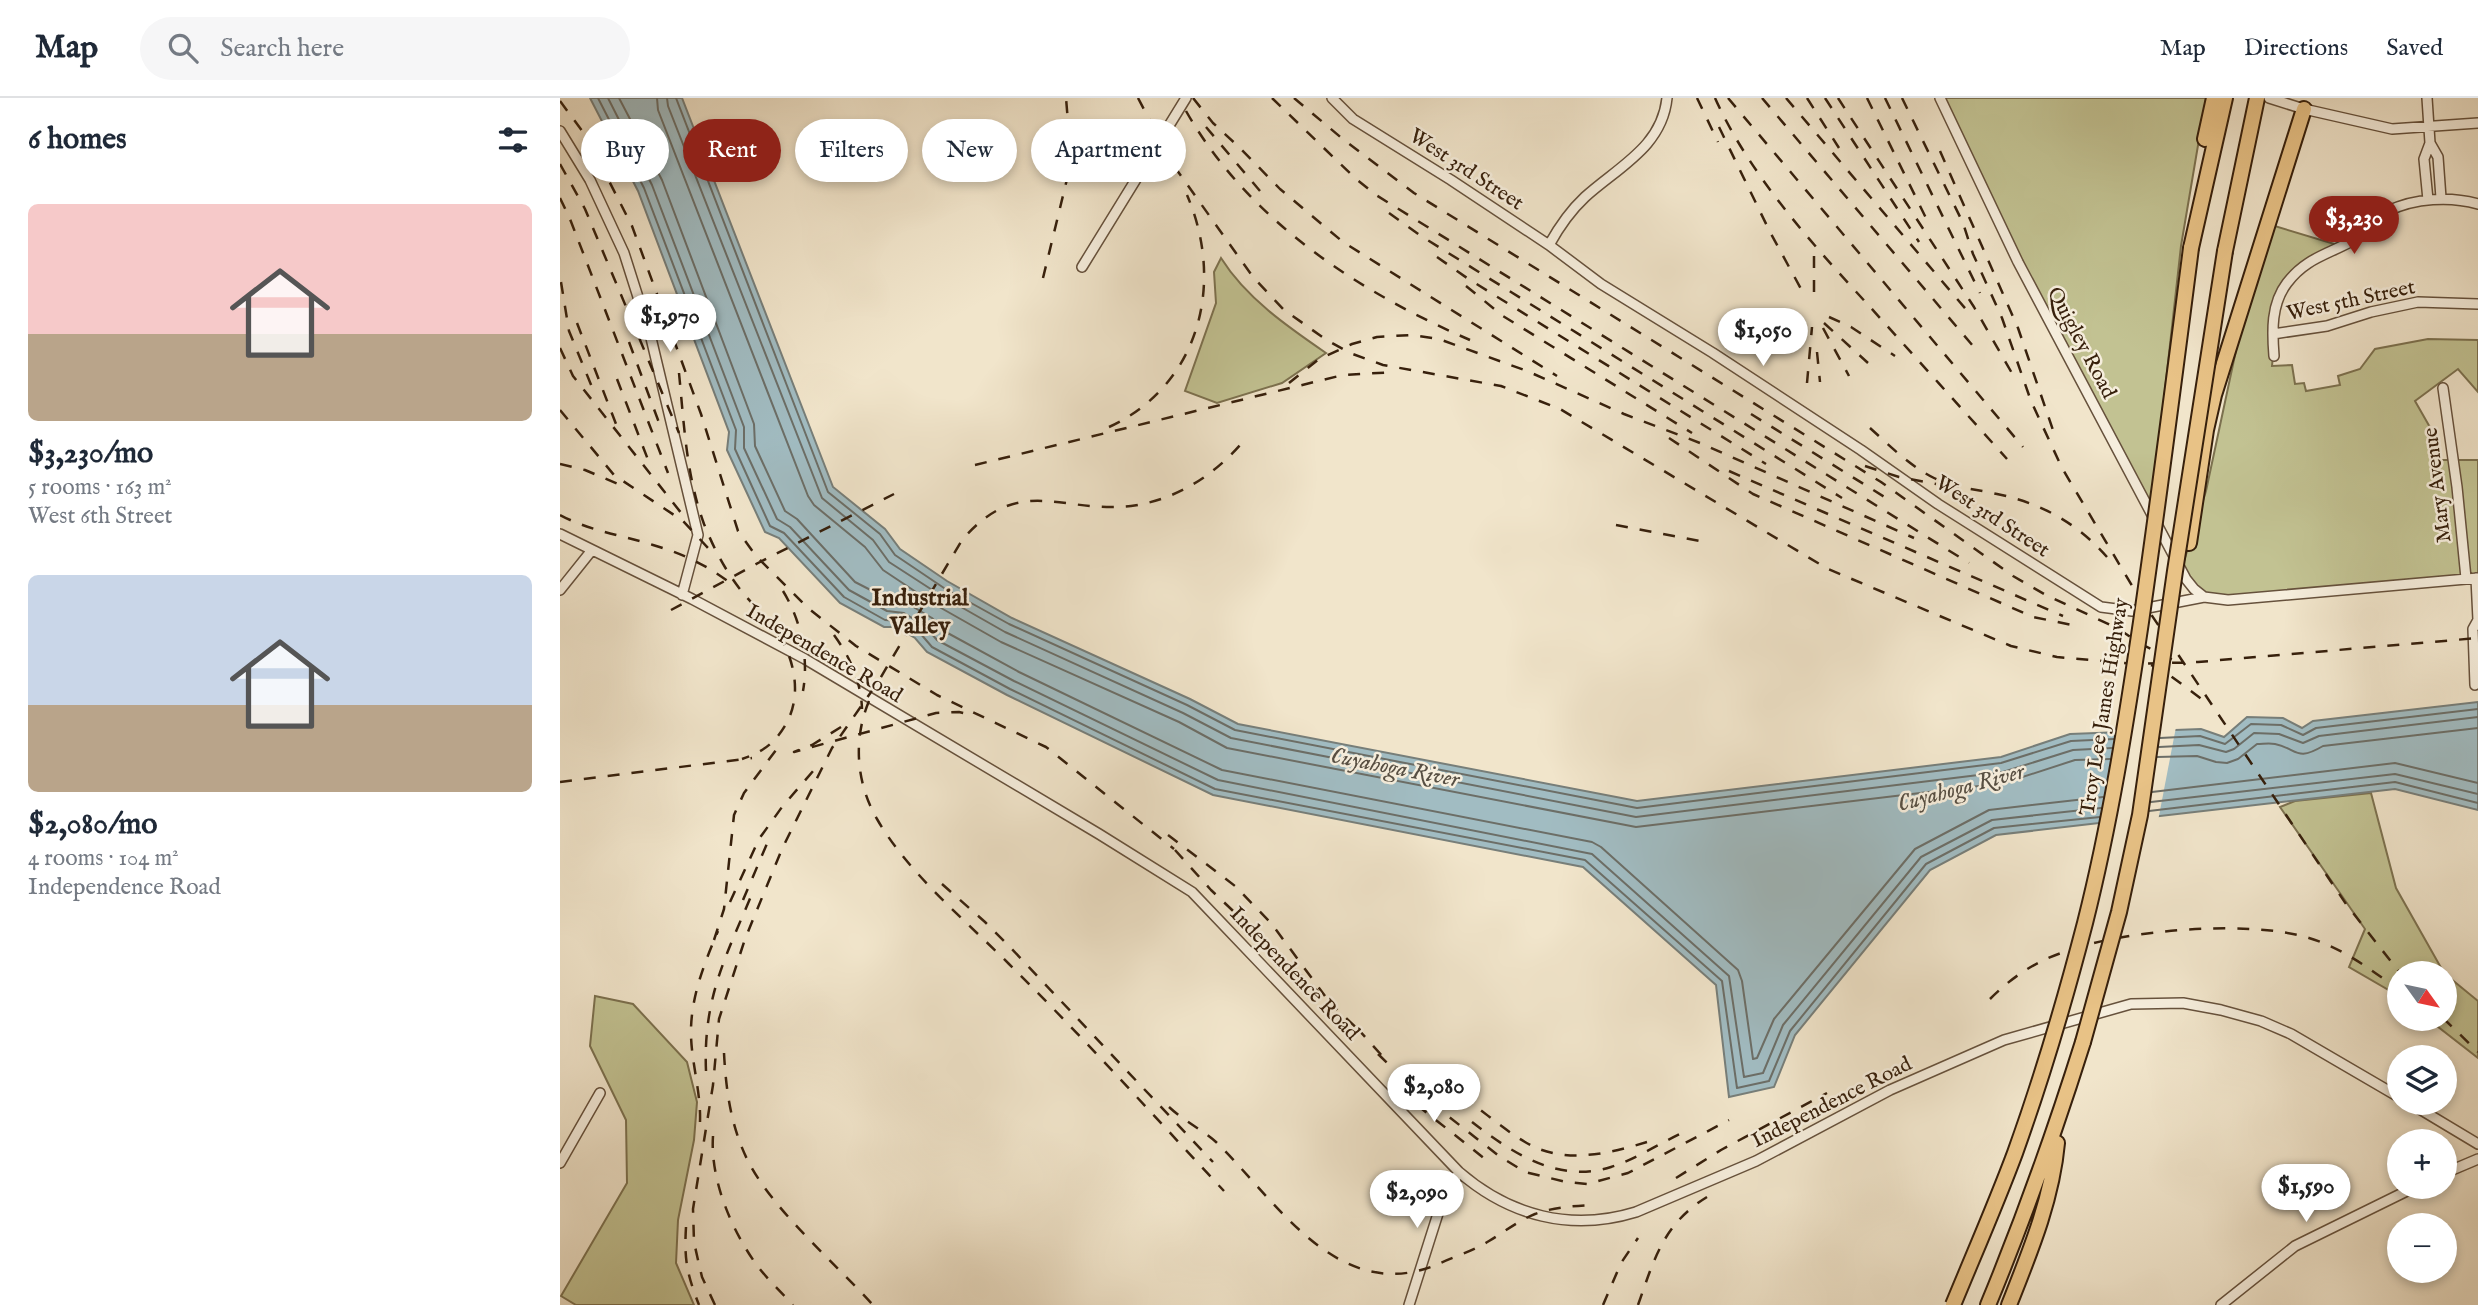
<!DOCTYPE html>
<meta charset="utf-8">
<style>
:root{--surface:#fff;--page:#f6f6f7;--text:#1f2937;--muted:#747a83;--line:#e0e1e3;--accent:#8f2418}
body{margin:0;font-family:"IM FELL English",serif;background:var(--page);color:var(--text);height:100vh;display:flex;flex-direction:column;font-size:26px;white-space:nowrap}
*{box-sizing:border-box;margin:0}
p{font-size:23px;color:var(--muted)}
.icon{flex:none;width:38px;height:38px;fill:none;stroke:currentColor;stroke-width:2;stroke-linecap:round;stroke-linejoin:round}
.map{position:relative;flex:1;overflow:hidden}
.drawer{display:flex;flex-direction:column;background:var(--surface);width:560px}
.drawer>*{flex:none}
.hud{position:absolute;left:21px;top:21px;width:665px;height:63px;display:flex;gap:14px}
.needle{width:46px;rotate:123deg}
.controls{position:absolute;left:1827px;top:863px;display:grid;gap:14px}
.controls a{display:grid;place-items:center;width:70px;height:70px;border-radius:50%;background:var(--surface);box-shadow:0 4px 10px #0003;font-size:35px}
.price{position:absolute;translate:-50% -60px;padding:0 16px;border-radius:24px;background:#fff;color:#222;font-size:23px;line-height:46px;filter:drop-shadow(0 2px 4px #0008)}
.price::after{content:'';position:absolute;left:50%;top:42px;width:21px;height:16px;margin-left:-10px;background:inherit;clip-path:polygon(0 0,100% 0,50% 100%)}
.price.selected{background:var(--accent);color:#fff}
ul{padding:0;list-style:none}
li{display:grid;align-content:center;gap:14px;height:371px;padding:0 28px}
li span{display:grid;place-items:center;height:217px;border-radius:10px;color:#555}
li>.icon{margin-inline-start:auto}
span .icon{width:126px;height:126px;fill:#fffc;stroke-width:1}
li b{font-size:30px}
h2{display:flex;justify-content:space-between;align-items:center;height:84px;padding:0 28px;font-size:30px}
.tag{padding:0 24px;border-radius:32px;background:var(--surface);box-shadow:0 4px 10px #0003;font-size:24px;line-height:63px}
.tag.selected{background:var(--accent);color:#fff}
header{display:flex;align-items:center;gap:42px;box-sizing:border-box;height:98px;padding:0 35px;background:var(--surface);border-bottom:2px solid var(--line)}
header strong{font-size:33px}
nav{display:flex;gap:38px;margin-inline-start:auto;font-size:24px}
.search{width:490px;height:63px;background:var(--page);display:flex;align-items:center;gap:18px;box-sizing:border-box;padding:0 24px;border-radius:38px;color:var(--muted);font-size:26px}
main{display:flex;flex:1;min-height:0}
.map>svg:first-child{display:block}
</style>
<header>
<strong>Map</strong>
<div class="search"><svg class="icon" aria-label="search" viewBox="0 0 24 24"><circle cx="10" cy="10" r="6"/><path d="M15 15l6 6"/></svg>Search here</div>
<nav><a>Map</a><a>Directions</a><a>Saved</a></nav>
</header>
<main>
<section class="drawer">
<h2>6 homes<svg class="icon" aria-label="filters" viewBox="0 0 24 24"><path d="M4 7h16M4 17h16"/><circle cx="9" cy="7" r="2"/><circle cx="15" cy="17" r="2"/></svg></h2>
<ul>
<li><span style="background:linear-gradient(#f6c9c9 60%,#b9a48a 0)"><svg class="icon" aria-label="home" viewBox="0 0 24 24"><path d="M3 11l9-7 9 7M6 9v11h12V9"/></svg></span><div><b>$3,230/mo</b><p>5 rooms · 163 m²</p><p>West 6th Street</p></div></li>
<li><span style="background:linear-gradient(#c9d6e8 60%,#b9a48a 0)"><svg class="icon" aria-label="home" viewBox="0 0 24 24"><path d="M3 11l9-7 9 7M6 9v11h12V9"/></svg></span><div><b>$2,080/mo</b><p>4 rooms · 104 m²</p><p>Independence Road</p></div></li>
</ul>
</section>
<div class="map">
<svg width="1918" height="1207" viewBox="0 0 1918 1207">
<rect width="100%" height="100%" fill="#f1e5cb"/>
<filter id="stains"><feTurbulence type="fractalNoise" baseFrequency=".00286" numOctaves="4"/><feColorMatrix values="0 0 0 0 .2 0 0 0 0 .09 0 0 0 0 .02 0 0 0 .5 -.17"/></filter>
<radialGradient id="worn" r=".72"><stop offset=".6" stop-color="#630" stop-opacity="0"/><stop offset="1" stop-color="#630" stop-opacity=".3"/></radialGradient>
<path fill="#c2c292" stroke="#7c714f" stroke-width="2" d="M1380,0H1646L1621,148L1591,417Z
M1708,126L1781,148L1743,168L1719,200L1712,268L1732,267L1735,286L1744,285L1746,293L1780,287L1778,278L1800,271L1815,251L1868,241L1918,242V294L1898,271L1855,303L1871,331V362H1918V480L1668,502L1644,499L1618,466L1624,463L1646,393L1681,229Z
M661,160C686,200 728,229 766,255L722,285L657,305L625,293L656,205L654,174Z
M1811,695L1836,790L1884,875H1839V898L1789,869L1805,831L1720,709L1735,703Z
M1885,876L1918,903V960L1868,921L1885,920Z
M35,898L73,906L127,964L137,1004L134,1042L118,1122L116,1165L134,1207H16L1,1198L67,1085L66,1022L30,948Z"/>
<path fill="#a1bcc2" stroke="#777e79" stroke-width="2" d="M30,0H122L273,389L325,431L340,451L387,483L452,520L630,601L678,626L1077,703L1441,659L1510,636L1641,631L1664,639L1687,619L1723,620L1742,630L1753,623L1918,604V712L1835,691L1436,737L1370,772L1235,937L1214,989L1169,999L1156,887L1023,769L653,697L447,597L367,554L355,540L336,529H324L280,505L219,440L205,434L167,352L169,334L78,93Z"/>
<path fill="#f1e5cb" d="M1616,629L1598,723L1541,729L1560,631Z"/>
<g fill="none" stroke-linecap="round" stroke-linejoin="round">
<path stroke="#6c6e67" stroke-width="2" d="M38,0L84,90L176,332L175,351L210,428L224,435L284,499L325,522L340,523L360,535L372,549L450,591L655,691L1025,762L1162,883L1177,990L1209,983L1230,933L1366,766L1434,730L1540,719
M48,0L92,87L184,329V350L217,421L230,429L289,492L327,513L344,515L365,528L377,542L454,583L658,682L1032,756L1169,878L1184,979L1203,975L1223,927L1361,759L1432,722L1541,710
M59,0L102,82L194,326L195,348L225,413L237,421L295,484L330,502L350,507L372,520L384,533L459,574L662,672L1032,744L1041,749L1178,872L1182,883L1193,961L1197,960L1214,921L1355,751L1429,712L1543,699
M97,0L98,12L248,398L254,407L305,449L323,472L374,506L441,544L619,624L667,650L1076,729L1444,685L1515,662L1550,661
M107,0L108,8L262,400L313,442L329,464L380,497L445,534L623,615L671,640L1076,719L1443,674L1513,652L1552,650
M116,0L268,394L320,436L335,457L384,490L449,526L627,607L675,632L1077,710L1441,665L1511,643L1554,641
M1600,640L1640,638L1665,646L1691,626L1721,627L1743,637L1756,630L1918,611
M1599,649L1639,647L1666,654L1674,651L1694,635L1719,636L1743,645L1759,638L1918,619
M1597,659L1637,658L1656,664L1667,665L1678,661L1697,646C1703,646 1709,645 1715,646C1738,651 1736,664 1763,648L1918,630
M1592,694L1835,665L1918,685
M1591,704L1835,676L1918,696
M1589,713L1835,684L1918,705"/>
<defs>
<path id="minor" d="M772,0L793,21L891,82L989,147L1041,186L1153,255L1301,352L1378,406L1541,509L1572,513L1644,499L1668,502L1918,480
M1380,0L1458,164L1626,481L1634,491L1644,499
M1709,0L1744,11L1832,31L1918,25
M1867,0L1870,45L1864,61L1868,102
M0,33L30,82L64,155L91,240L138,437L122,497
M1870,45L1878,59L1881,100
M989,147C999,129 1010,113 1025,99C1058,69 1102,49 1107,0
M522,169L626,0
M1713,236L1767,228L1811,214L1858,204L1918,206
M1714,258C1712,233 1711,206 1727,185C1745,161 1766,157 1790,144C1804,135 1813,121 1828,113C1855,100 1890,98 1918,106
M1883,290L1897,389L1906,480
M0,436L132,501L245,561L539,736L632,794L899,1074C950,1118 1011,1134 1076,1114L1196,1063L1330,992L1444,942L1571,906L1623,905L1661,912L1701,923L1731,936L1839,999
M0,492L32,452
M1915,587L1913,531L1918,522L1916,480
M1848,1004L1918,1046
M0,1065L40,995
M1885,1075L1918,1061
M849,1207L882,1103L899,1074
M1661,1207L1735,1148L1857,1088"/>
<path id="highway" d="M1645,41L1654,0
M1631,150L1665,0
M1665,153L1697,0
M1629,445L1646,332L1654,297L1744,11
M1428,1207C1464,1120 1495,1033 1523,944
M1449,1207C1470,1154 1492,1101 1497,1045"/>
</defs>
<use href="#minor" stroke="#66513c" stroke-width="12"/>
<use href="#highway" stroke="#37200c" stroke-width="18"/>
<use href="#minor" stroke="#f6eedd" stroke-width="9"/>
<use href="#highway" stroke="#e8c286" stroke-width="14"/>
<path stroke="#37200c" stroke-width="2.5" stroke-dasharray="12 12" stroke-linecap="butt" d="M578,0L617,74
M633,0L653,25L680,50L720,91L783,144L997,278
M712,0L796,81L816,97L1409,465
M734,0L784,42L854,95L1321,384L1453,478L1486,497L1557,530L1581,546L1617,564
M1137,0L1158,44
M1155,0C1190,78 1254,148 1311,210C1356,260 1402,311 1447,361
M1168,0L1463,349
M1202,0L1419,255
M1226,0L1410,216
M1247,0L1279,50
M1265,0L1359,144
M1278,0L1414,209L1453,277
M1307,0L1366,120
M1325,0L1420,195
M1342,0L1403,125L1413,156L1442,220L1471,303L1502,370L1574,491L1786,806L1840,875
M0,3L26,38L72,128L141,316L178,433L196,458L248,510L296,548L377,597L486,649L614,751
M626,13C688,122 797,193 910,242
M646,29L700,93
M1159,29L1210,134L1246,200
M1380,53L1458,230L1494,335
M0,66L25,111L119,335
M614,68L693,179L723,211L765,241L790,255L823,267L941,288L1000,311L1268,471L1451,548L1497,559L1576,566L1638,564L1918,540
M0,100L10,121L108,375
M829,115L861,138L1282,400
M1254,158V198
M877,159L907,180L1206,366
M483,180L508,77L510,48L506,0
M1,184L9,233L34,294
M906,188L943,218L1132,335
M1269,219L1291,229L1335,258
M17,225L56,326
M1264,225L1308,265
M1263,230L1289,278
M69,244L101,330
M0,250L13,278L122,416
M1257,254L1260,284
M119,275C124,325 126,377 144,426C154,451 166,474 183,495C193,507 205,518 215,531C234,558 243,596 226,626C215,645 203,654 182,661
M57,281L90,367
M729,285L759,261L792,246L817,239L851,237L879,241L967,273L1064,316L1140,345L1354,440
M1247,285L1252,229
M0,312L54,377L123,423L149,451
M1191,316L1331,403
M549,329C640,287 665,185 627,97
M1310,330C1330,348 1350,368 1374,380C1394,390 1415,391 1437,396C1481,405 1517,425 1547,459
M1109,340L1193,396L1473,519L1517,528
M0,366L25,372L58,386
M415,367L783,277L835,274
M1305,368L1339,379L1376,386
M1169,373L1503,518
M0,417C30,433 61,437 93,447C121,455 147,467 170,485
M1056,427L1150,445
M223,493C241,522 249,560 243,593
M111,512L200,464L334,396
M274,537C290,559 301,583 302,611
M1591,567L1600,570L1643,602
M309,603C293,641 296,685 317,721C348,775 405,822 449,866C523,939 593,1017 664,1093
M281,629L252,647L234,654L376,615L399,614L408,616
M0,684L192,660
M608,737L675,788L711,825L765,898
M615,752L651,792L803,936
M382,786L425,824L449,848L653,1064
M183,802L209,741
M170,804L199,741L222,709L254,672
M154,842L164,811L174,717L184,695L219,648
M1430,901C1451,880 1473,865 1501,855C1561,832 1688,821 1749,840C1779,849 1803,866 1828,884
M1883,920L1918,954
M797,930L825,961
M164,955C166,993 171,1030 189,1065C215,1114 275,1165 313,1207
M818,956L856,993L939,1058L965,1074L1006,1084L1027,1086L1068,1075L1169,1022
M146,973C143,901 165,860 192,796
M902,998C923,1013 943,1031 965,1044C1003,1067 1047,1056 1087,1044
M857,1007L925,1061
M609,1009C623,1022 641,1031 656,1044C716,1102 777,1207 876,1167C893,1159 913,1153 929,1143C944,1134 958,1123 975,1116C994,1109 1013,1108 1033,1107
M140,1024C141,995 132,967 131,938C130,901 144,866 158,833
M912,1024C952,1055 999,1086 1051,1069C1076,1061 1100,1045 1124,1034
M153,1038C150,1081 171,1131 196,1166C207,1181 221,1194 233,1207
M1116,1080L1161,1052L1267,995
M126,1129C124,1162 127,1176 139,1207
M155,1207L142,1179L138,1162L134,1144L133,1111L153,987L159,921L185,841L222,751L272,650L318,584L402,442C460,375 501,416 571,408C615,402 652,379 681,346
M1043,1207L1061,1165L1078,1140
M1078,1207C1094,1162 1103,1126 1147,1099"/>
<defs>
<path id="highway-bridge" d="M1523,944L1559,814L1580,717L1615,473L1665,153
M1393,1207C1414,1156 1436,1106 1455,1055C1482,980 1505,902 1525,825C1550,726 1566,625 1581,524C1599,399 1615,275 1631,150"/>
</defs>
<use href="#highway-bridge" stroke="#37200c" stroke-width="18" stroke-linecap="butt"/>
<use href="#highway-bridge" stroke="#e8c286" stroke-width="14"/>
</g>
<g text-anchor="middle" dominant-baseline="central" stroke-width="5" stroke-linejoin="round" paint-order="stroke">
<g font-size="21" fill="#37200c" stroke="#f6eedd">
<text transform="translate(906 72) rotate(33)">West 3rd Street</text>
<text transform="translate(1791 203) rotate(-12)">West 5th Street</text>
<text transform="translate(1521 245) rotate(62)">Quigley Road</text>
<text transform="translate(1878 387) rotate(-97)">Mary Avenue</text>
<text transform="translate(1432 419) rotate(33)">West 3rd Street</text>
<text transform="translate(264 556) rotate(30)">Independence Road</text>
<text transform="translate(1545 609) rotate(-81)">Troy Lee James Highway</text>
<text transform="translate(734 876) rotate(46)">Independence Road</text>
<text transform="translate(1272 1005) rotate(-27)">Independence Road</text>
</g>
<g font-size="23" font-style="italic" fill="#574f43" stroke="#f6eedd">
<text transform="translate(835 670) rotate(11)">Cuyahoga River</text>
<text transform="translate(1401 690) rotate(-15)">Cuyahoga River</text>
</g>
<g font-size="24" font-weight="bold" fill="#37200c" stroke="#f6eedd">
<text x="360" y="500">Industrial<tspan x="360" dy="28">Valley</tspan></text>
</g>
</g>
<rect width="100%" height="100%" filter="url(#stains)"/>
<rect width="100%" height="100%" fill="url(#worn)"/>
</svg>
<div class="controls">
<a><svg class="needle" viewBox="-14 -14 28 28"><path d="M0-13l5 13h-10z" fill="#e53935"/><path d="M0 13l5-13h-10z" fill="#747a83"/></svg></a>
<a><svg class="icon" aria-label="layers" viewBox="0 0 24 24"><path d="M12 4l9 5-9 5-9-5zM3 14l9 5 9-5"/></svg></a>
<a>+</a>
<a>−</a>
</div>
<b class="price selected" style="left:1794px;top:158px">$3,230</b>
<b class="price" style="left:110px;top:256px">$1,970</b>
<b class="price" style="left:1203px;top:270px">$1,050</b>
<b class="price" style="left:874px;top:1026px">$2,080</b>
<b class="price" style="left:1746px;top:1126px">$1,590</b>
<b class="price" style="left:857px;top:1132px">$2,090</b>
<div class="hud">
<a class="tag">Buy</a>
<a class="tag selected">Rent</a>
<a class="tag">Filters</a>
<a class="tag">New</a>
<a class="tag">Apartment</a>
</div>
</div>
</main>
